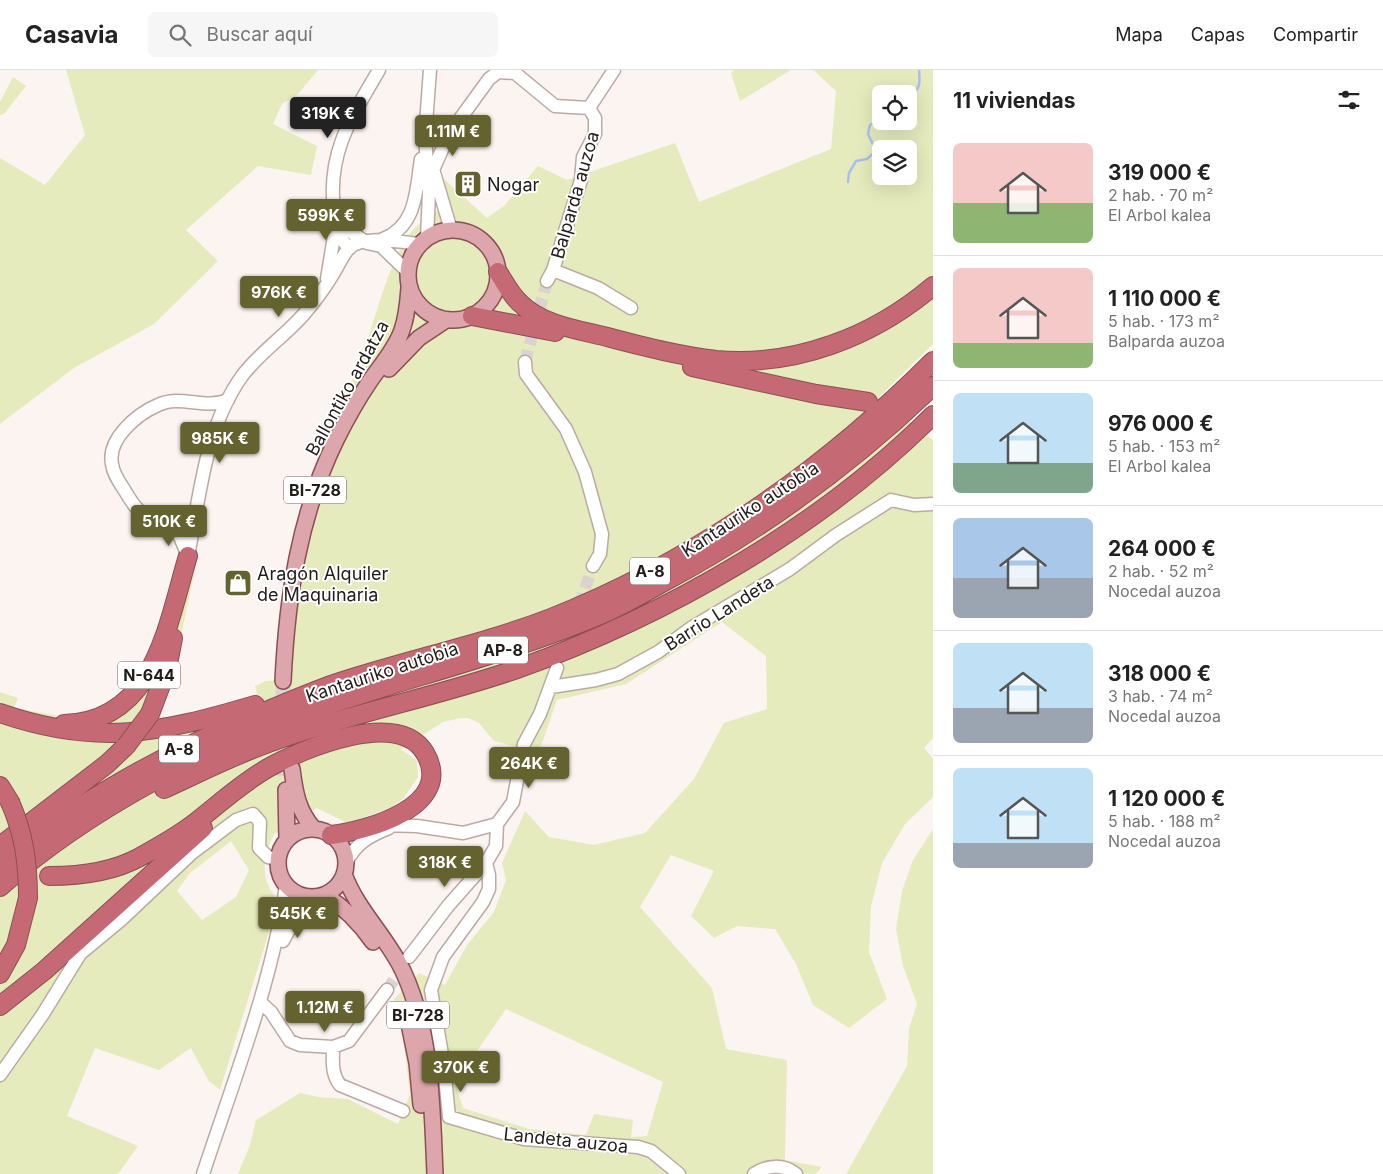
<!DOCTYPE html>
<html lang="es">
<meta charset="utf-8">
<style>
:root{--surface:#fff;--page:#f6f6f6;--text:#222;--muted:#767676;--line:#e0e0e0;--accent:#64622f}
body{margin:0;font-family:Inter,sans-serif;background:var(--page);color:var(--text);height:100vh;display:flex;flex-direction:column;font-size:19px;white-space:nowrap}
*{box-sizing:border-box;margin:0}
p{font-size:16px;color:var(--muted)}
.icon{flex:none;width:28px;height:28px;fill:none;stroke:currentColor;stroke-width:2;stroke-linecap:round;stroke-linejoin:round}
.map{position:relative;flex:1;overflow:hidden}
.drawer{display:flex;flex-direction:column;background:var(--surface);width:450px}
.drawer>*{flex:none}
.tools{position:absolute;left:872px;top:15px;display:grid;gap:10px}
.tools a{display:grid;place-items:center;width:45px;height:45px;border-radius:8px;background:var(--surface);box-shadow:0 5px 20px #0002;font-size:25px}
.price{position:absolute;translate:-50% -42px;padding:0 11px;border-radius:5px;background:var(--accent);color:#fff;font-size:16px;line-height:32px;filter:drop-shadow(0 1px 2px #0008)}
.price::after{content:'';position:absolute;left:50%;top:30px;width:15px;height:11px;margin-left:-8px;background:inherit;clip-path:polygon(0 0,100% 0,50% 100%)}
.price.active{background:#222;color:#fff}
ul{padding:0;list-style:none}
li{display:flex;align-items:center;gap:15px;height:125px;padding:0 20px}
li+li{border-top:1px solid var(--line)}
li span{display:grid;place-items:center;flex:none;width:140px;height:100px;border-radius:8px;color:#555}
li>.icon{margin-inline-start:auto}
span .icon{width:60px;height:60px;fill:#fffc;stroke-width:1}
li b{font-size:21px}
h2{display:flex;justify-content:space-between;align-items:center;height:60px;padding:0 20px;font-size:21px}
header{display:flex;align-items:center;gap:30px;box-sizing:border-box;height:70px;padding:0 25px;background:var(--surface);border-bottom:1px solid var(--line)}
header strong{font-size:24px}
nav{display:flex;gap:28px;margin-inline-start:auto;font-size:18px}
.search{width:350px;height:45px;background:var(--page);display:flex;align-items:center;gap:12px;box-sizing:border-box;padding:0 18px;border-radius:8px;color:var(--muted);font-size:19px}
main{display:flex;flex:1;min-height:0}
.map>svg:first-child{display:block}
</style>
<header>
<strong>Casavia</strong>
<div class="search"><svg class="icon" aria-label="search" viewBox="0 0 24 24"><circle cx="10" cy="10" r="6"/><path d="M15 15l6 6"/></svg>Buscar aquí</div>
<nav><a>Mapa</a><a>Capas</a><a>Compartir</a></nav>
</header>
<main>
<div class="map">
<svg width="933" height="1104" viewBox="0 0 933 1104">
<rect width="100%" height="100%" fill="#fcf4f1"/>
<path fill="#e5ebbd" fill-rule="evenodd" d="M66,0H318L298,24L282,34L273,54L317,76L311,105L258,96L186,160L218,191L154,254L74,298L0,354V88L45,115L85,65Z
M734,0H791L740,31L731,3Z
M813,0H933V274L879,327L933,370V668L924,678L933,689V727L905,754L882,793L871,836L869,882L887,929L849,958L813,935L796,894L775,859L737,856L714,868L691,846L714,801L671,785L640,837L712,918L726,979L787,990L785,1090L822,1097L815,1104L773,1102L768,1104H238L250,1075L256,1050L300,1023L318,1027L348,1029L398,1054L410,1024L402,958L394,929L419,903L445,915L467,875L494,842L506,810L502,793L525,741L549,767L594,775L645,763L694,709L724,653L767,639L766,586L722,552L626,614L557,630L541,676L532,681L494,671L479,653L468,648H460L443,652L401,679L417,691L418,707L403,729L390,738L347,753L317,738L274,764C266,780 261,798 268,815C272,825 276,822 277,836L220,1020L208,1010L191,978L159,1000L95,978L67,1046L138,1076L118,1104H0V622L18,628L14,638L66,647L107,637L146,598L178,501L194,505L171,612L154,653L212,640L257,624L255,616L266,611L278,610L330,372C341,337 356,303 368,268C379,235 388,199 406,169C416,152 435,145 448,131L444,109L487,148L505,135L538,96L567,110L675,73L699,132L831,79L836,21ZM881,24H909V51H881ZM881,79H909V106H881ZM231,771L249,800L236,827L202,850L177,821L189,804ZM506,939L663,1012L647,1066L631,1067L633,1050L594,1044L586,1065L529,1059L463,1038L455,1013Z
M13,7L26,16L4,44L0,45V32Z
M933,759V1104H846L907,996L909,959L917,934L903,896L896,859L902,821L913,790Z"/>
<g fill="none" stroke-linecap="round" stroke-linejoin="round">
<path stroke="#aac0eb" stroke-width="2.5" d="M909,26C921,20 920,12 919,0
M848,112L849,103L856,91L867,89L876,81L868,64L870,55L881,49"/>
<path stroke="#dbd3d0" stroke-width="12" stroke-dasharray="12 6" stroke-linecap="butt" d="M525,292L547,211
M561,586L593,496
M387,920L406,892"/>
<path stroke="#dbd3d0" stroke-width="15" stroke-dasharray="15 8" stroke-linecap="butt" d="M283,611L285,706"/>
<defs>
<path id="minor" d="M589,38L614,0
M433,99L451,160
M433,100L449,64L489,9L498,2L515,3L555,36L589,38
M335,151L367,173L381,176L408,202
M427,168L429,122L425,67L430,0
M383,169C417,156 416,120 421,89
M350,178C334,164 336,159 334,140C327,83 351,48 379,0
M553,200L598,218L631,238
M327,209L335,160L339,157
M547,211L553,200L581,110L583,87L595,64V48L589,38
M525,292L526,304L566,359L585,402L602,464L600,484L593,496
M195,454C175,449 170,461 147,447C137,441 131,431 125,421C120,413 113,404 112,394C107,369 137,344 158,335C180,324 205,340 228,330
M169,455L180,467L188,486
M188,486C200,425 205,358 242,306C260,282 285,266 304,244C315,231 325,218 333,204C338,196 343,185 349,178C363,165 402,172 419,174
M551,617L596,610L618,604L658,582L691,558L790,499L836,465L891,430L914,435L933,434
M381,755L417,756L463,763L497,754L513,732L524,674L540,644L557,598
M346,793C356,773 369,766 389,758
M486,793L489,805V819L483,832L443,887L431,920L444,996L449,1047L524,1069L638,1077L651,1081L679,1104
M283,871L307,827
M409,887L448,836L486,793L496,776L497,754
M260,932L271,942L290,971L300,975L333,977L349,971L387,920
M333,977C333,991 331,1003 340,1015L403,1041
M0,1005L43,944L80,884L121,850L192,783L236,750L253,744L260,752L259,778L268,787L279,789
M203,1104C234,1009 272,914 286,815
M754,1104C767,1095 783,1094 796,1104"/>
<path id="major" d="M408 205a45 45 0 1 1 90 0a45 45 0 1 1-90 0Z
M389,299L419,268L446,250
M283,611C287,527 299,446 336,370C346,350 357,330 370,311C381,295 396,278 402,260C407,246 408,232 409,218
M292,699C295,723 298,741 314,759
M286,720L287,770
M278 793a34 34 0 1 1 68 0a34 34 0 1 1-68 0Z
M344,804C357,840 387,867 403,901C432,963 432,1037 435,1104
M325,825C345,838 359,852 373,872
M407,944L417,993L421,1035"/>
<path id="highway" d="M498,202C505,213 511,225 520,233C543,256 581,260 611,268C646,277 680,286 716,290C795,297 873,267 933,216
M472,246L555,262
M692,297L816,324L868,332
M0,643C97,677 160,663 255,635
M150,644L167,599L173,568
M64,654C155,652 167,555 188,486
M0,716L10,732
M164,719C199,703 234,685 271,672C351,643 436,627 517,599C666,546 821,457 933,345
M0,776L107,694L126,676
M0,796C79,729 169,681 264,642C288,632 311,622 334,614C406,590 481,575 551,548C695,491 824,400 933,291
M49,806C80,806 113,802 140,787C158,777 176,767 192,755C217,736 240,714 268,698C302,679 398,638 425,683C456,736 367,761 331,765
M0,817C85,741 213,673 322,637C417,605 515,582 607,542C627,533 646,522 664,512C763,459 852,394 933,316
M0,904L16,875L28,828
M0,936L44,901L203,758"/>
</defs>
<use href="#minor" stroke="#bcaaa2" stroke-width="15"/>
<use href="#major" stroke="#8c4e54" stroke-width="18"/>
<use href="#highway" stroke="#8c4e54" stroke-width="20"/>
<use href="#minor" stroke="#fff" stroke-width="12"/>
<use href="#major" stroke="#dca6ac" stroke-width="15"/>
<use href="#highway" stroke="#c56a75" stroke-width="18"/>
<defs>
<path id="highway-bridge" d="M126,676L150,644
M10,732C24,764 28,793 28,828"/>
</defs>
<use href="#highway-bridge" stroke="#8c4e54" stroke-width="20" stroke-linecap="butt"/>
<use href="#highway-bridge" stroke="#c56a75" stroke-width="18"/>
</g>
<defs>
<symbol id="building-square" viewBox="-11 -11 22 22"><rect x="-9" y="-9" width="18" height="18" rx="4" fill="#64622f" stroke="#fff"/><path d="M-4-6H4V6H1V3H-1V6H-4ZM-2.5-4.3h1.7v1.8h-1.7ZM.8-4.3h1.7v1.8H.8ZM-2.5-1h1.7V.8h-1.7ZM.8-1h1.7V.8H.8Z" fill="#fff"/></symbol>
<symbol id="shop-square" viewBox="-11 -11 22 22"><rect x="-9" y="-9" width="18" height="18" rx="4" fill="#64622f" stroke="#fff"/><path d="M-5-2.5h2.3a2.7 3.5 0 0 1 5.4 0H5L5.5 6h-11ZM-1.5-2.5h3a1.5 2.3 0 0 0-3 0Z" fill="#fff"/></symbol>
</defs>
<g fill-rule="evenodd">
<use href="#building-square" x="452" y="98" width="32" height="32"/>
<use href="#shop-square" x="222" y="497" width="32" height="32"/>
</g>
<g text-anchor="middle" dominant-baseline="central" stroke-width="4" stroke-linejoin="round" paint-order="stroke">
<g fill="#fff" stroke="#645f5d" stroke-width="1">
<rect x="284" y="406.5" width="62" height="27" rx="4"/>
<rect x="630" y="487.5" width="40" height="27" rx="4"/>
<rect x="478" y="566.5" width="50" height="27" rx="4"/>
<rect x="118" y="591.5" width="62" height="27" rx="4"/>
<rect x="159" y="665.5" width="40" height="27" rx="4"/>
<rect x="387" y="931.5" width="62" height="27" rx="4"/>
</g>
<g font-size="16" font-weight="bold" fill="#221b18">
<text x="315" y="420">BI-728</text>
<text x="650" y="501">A-8</text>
<text x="503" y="580">AP-8</text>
<text x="149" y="605">N-644</text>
<text x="179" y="679">A-8</text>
<text x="418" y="945">BI-728</text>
</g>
<g font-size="18" fill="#221b18" stroke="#fff" text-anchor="start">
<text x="487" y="114">Nogar</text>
<text x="257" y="503">Aragón Alquiler<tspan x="257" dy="21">de Maquinaria</tspan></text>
</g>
<g font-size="18" fill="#221b18" stroke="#fff">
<text transform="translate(575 125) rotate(-74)">Balparda auzoa</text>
<text transform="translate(347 318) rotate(-61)">Ballontiko ardatza</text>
<text transform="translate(750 439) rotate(-33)">Kantauriko autobia</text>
<text transform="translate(719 543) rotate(-32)">Barrio Landeta</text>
<text transform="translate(382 602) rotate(-18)">Kantauriko autobia</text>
<text transform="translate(566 1070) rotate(6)">Landeta auzoa</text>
</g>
</g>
</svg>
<div class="tools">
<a><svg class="icon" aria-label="locate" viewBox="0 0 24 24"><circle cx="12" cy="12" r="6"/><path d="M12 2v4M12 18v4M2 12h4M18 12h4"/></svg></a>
<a><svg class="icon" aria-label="layers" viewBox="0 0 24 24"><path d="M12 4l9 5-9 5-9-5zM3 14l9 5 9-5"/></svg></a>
</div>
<b class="price active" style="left:328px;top:69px">319K €</b>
<b class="price" style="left:453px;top:87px">1.11M €</b>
<b class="price" style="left:326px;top:171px">599K €</b>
<b class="price" style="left:279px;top:248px">976K €</b>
<b class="price" style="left:220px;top:394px">985K €</b>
<b class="price" style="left:169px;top:477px">510K €</b>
<b class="price" style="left:529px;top:719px">264K €</b>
<b class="price" style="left:445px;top:818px">318K €</b>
<b class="price" style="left:298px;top:869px">545K €</b>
<b class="price" style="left:325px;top:963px">1.12M €</b>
<b class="price" style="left:461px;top:1023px">370K €</b>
</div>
<section class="drawer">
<h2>11 viviendas<svg class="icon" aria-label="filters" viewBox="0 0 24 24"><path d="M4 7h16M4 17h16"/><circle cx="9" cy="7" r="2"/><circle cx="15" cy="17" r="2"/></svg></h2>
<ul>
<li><span style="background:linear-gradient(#f6c9c9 60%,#8fb573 0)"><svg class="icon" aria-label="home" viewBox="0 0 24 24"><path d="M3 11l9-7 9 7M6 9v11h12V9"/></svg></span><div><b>319 000 €</b><p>2 hab. · 70 m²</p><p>El Arbol kalea</p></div></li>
<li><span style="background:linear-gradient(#f6c9c9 75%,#8fb573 0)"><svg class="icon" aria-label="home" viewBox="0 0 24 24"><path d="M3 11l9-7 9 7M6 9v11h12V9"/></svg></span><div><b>1 110 000 €</b><p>5 hab. · 173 m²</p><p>Balparda auzoa</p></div></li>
<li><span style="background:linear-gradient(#bfe0f5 70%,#7fa58c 0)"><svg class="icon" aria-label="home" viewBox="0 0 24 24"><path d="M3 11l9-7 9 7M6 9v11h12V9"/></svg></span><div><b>976 000 €</b><p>5 hab. · 153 m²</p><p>El Arbol kalea</p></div></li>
<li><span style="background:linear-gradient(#a9c7e8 60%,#9aa5b1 0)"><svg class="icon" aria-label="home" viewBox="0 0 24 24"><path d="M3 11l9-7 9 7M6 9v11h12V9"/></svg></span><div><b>264 000 €</b><p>2 hab. · 52 m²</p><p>Nocedal auzoa</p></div></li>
<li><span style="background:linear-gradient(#bfe0f5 65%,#9aa5b1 0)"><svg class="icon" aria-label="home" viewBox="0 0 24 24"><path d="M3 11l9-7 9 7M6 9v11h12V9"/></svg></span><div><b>318 000 €</b><p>3 hab. · 74 m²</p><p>Nocedal auzoa</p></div></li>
<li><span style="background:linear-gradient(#bfe0f5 75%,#9aa5b1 0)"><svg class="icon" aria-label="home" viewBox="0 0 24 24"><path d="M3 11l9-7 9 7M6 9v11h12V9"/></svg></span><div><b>1 120 000 €</b><p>5 hab. · 188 m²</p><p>Nocedal auzoa</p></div></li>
</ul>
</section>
</main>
